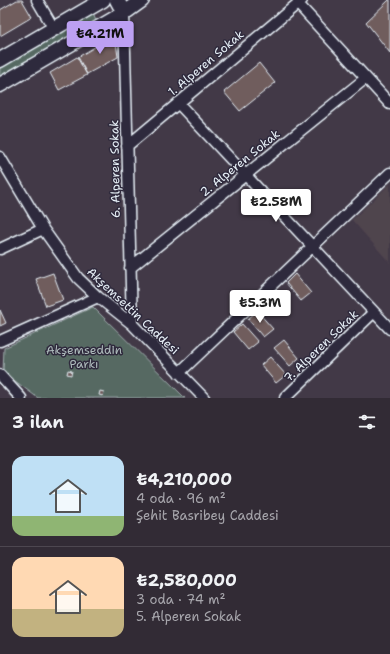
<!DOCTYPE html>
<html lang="tr">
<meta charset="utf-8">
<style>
:root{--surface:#322b35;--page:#3a333d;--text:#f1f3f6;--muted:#a8a7ad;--line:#4d4750;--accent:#bca0f2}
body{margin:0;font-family:"Shantell Sans",sans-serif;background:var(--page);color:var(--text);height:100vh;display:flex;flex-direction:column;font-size:15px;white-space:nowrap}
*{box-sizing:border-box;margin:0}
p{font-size:13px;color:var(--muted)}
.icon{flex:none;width:22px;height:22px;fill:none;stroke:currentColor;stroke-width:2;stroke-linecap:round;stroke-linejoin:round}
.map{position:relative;height:398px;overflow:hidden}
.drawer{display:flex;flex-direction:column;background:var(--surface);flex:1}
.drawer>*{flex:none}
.price{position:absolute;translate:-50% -34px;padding:0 9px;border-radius:4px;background:#fff;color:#222;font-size:13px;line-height:26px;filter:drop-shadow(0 1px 2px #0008)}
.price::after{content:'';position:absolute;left:50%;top:24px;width:12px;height:9px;margin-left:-6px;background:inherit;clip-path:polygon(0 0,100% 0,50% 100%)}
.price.on{background:var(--accent);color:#111}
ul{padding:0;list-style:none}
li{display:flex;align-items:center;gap:12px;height:100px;padding:0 12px}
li+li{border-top:1px solid var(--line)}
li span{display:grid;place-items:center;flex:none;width:112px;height:80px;border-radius:12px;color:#555}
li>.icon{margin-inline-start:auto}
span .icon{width:48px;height:48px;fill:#fffc;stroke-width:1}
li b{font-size:17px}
h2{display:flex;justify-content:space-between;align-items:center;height:48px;padding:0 12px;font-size:17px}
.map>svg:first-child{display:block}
</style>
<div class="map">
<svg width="390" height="398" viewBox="0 0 390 398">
<rect width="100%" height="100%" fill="#423947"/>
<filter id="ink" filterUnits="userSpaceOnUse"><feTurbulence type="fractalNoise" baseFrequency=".025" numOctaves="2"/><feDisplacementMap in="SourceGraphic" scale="8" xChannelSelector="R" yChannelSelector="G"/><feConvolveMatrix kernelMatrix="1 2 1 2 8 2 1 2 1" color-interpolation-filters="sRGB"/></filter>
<g filter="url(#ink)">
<path fill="#50444e" d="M390,184V263L352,220Z"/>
<path fill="#566962" stroke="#9fadad" d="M92,11L96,21L0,76V69Z
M93,307L185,398H38L3,372L4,348Z"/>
<path fill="#705d5d" stroke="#e8f1f8" d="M17,0H22L32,17L0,36V10Z
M389,0H390V53L366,22Z
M115,35L118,57L87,74L78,57Z
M77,57L87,75L59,90L50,73Z
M259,63L275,83L240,111L224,92Z
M53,273L63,300L46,306L36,279Z
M295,274L311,293L301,301L286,283Z
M0,310L6,323L0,326Z
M257,311L273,329L263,337L248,319Z
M242,324L258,342L248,350L233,332Z
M284,340L299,358L290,366L274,348Z
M270,357L286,375L276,383L261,365Z
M68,370L72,371L71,375L67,374Z
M100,391L104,392L103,396L99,395Z"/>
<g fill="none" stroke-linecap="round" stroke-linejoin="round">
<defs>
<path id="street" d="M37,0L54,29
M298,4L390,104
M124,13L132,324
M178,103L390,329
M127,146L302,0
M0,157L43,229L78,278L98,297L132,324L204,398
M0,249L43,229
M130,268L366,78
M0,341L98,297
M179,373L390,173
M0,375L21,398
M285,398L374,312"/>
<path id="secondary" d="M117,0L124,13
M0,60L103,0
M0,85L124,13L142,0"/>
</defs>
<use href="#street" stroke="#e8f1f8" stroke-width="13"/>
<use href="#secondary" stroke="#e8f1f8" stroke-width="17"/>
<use href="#street" stroke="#2f2a3d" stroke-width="10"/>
<use href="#secondary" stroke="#2f2a3d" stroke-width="14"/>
</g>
</g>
<g text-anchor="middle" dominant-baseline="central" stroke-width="3" stroke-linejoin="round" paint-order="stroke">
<g font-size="12" fill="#e8f1f8" stroke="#2f2a3d">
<text transform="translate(206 63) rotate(-40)">1. Alperen Sokak</text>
<text transform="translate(240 163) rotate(-39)">2. Alperen Sokak</text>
<text transform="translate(115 169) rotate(-91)">6. Alperen Sokak</text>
<text transform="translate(133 311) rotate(43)">Akşemsettin Caddesi</text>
<text transform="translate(321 346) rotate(-44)">7. Alperen Sokak</text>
</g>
<g font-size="12" fill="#aebbbc" stroke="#2f2a3d">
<text x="84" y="350">Akşemseddin<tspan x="84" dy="14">Parkı</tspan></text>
</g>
</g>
</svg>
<b class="price on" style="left:100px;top:55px">₺4.21M</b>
<b class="price" style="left:276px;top:223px">₺2.58M</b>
<b class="price" style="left:260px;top:324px">₺5.3M</b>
</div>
<section class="drawer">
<h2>3 ilan<svg class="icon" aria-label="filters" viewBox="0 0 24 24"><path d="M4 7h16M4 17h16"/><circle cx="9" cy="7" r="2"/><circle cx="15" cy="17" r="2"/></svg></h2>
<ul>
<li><span style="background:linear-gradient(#bfe0f5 75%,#8fb573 0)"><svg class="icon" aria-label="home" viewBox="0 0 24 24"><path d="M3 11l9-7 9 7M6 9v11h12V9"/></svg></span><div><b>₺4,210,000</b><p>4 oda · 96 m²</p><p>Şehit Basribey Caddesi</p></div></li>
<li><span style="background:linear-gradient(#ffd9b3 65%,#c2b280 0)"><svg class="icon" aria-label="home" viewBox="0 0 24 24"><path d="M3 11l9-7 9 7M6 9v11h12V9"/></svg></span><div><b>₺2,580,000</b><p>3 oda · 74 m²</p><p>5. Alperen Sokak</p></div></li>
</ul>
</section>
